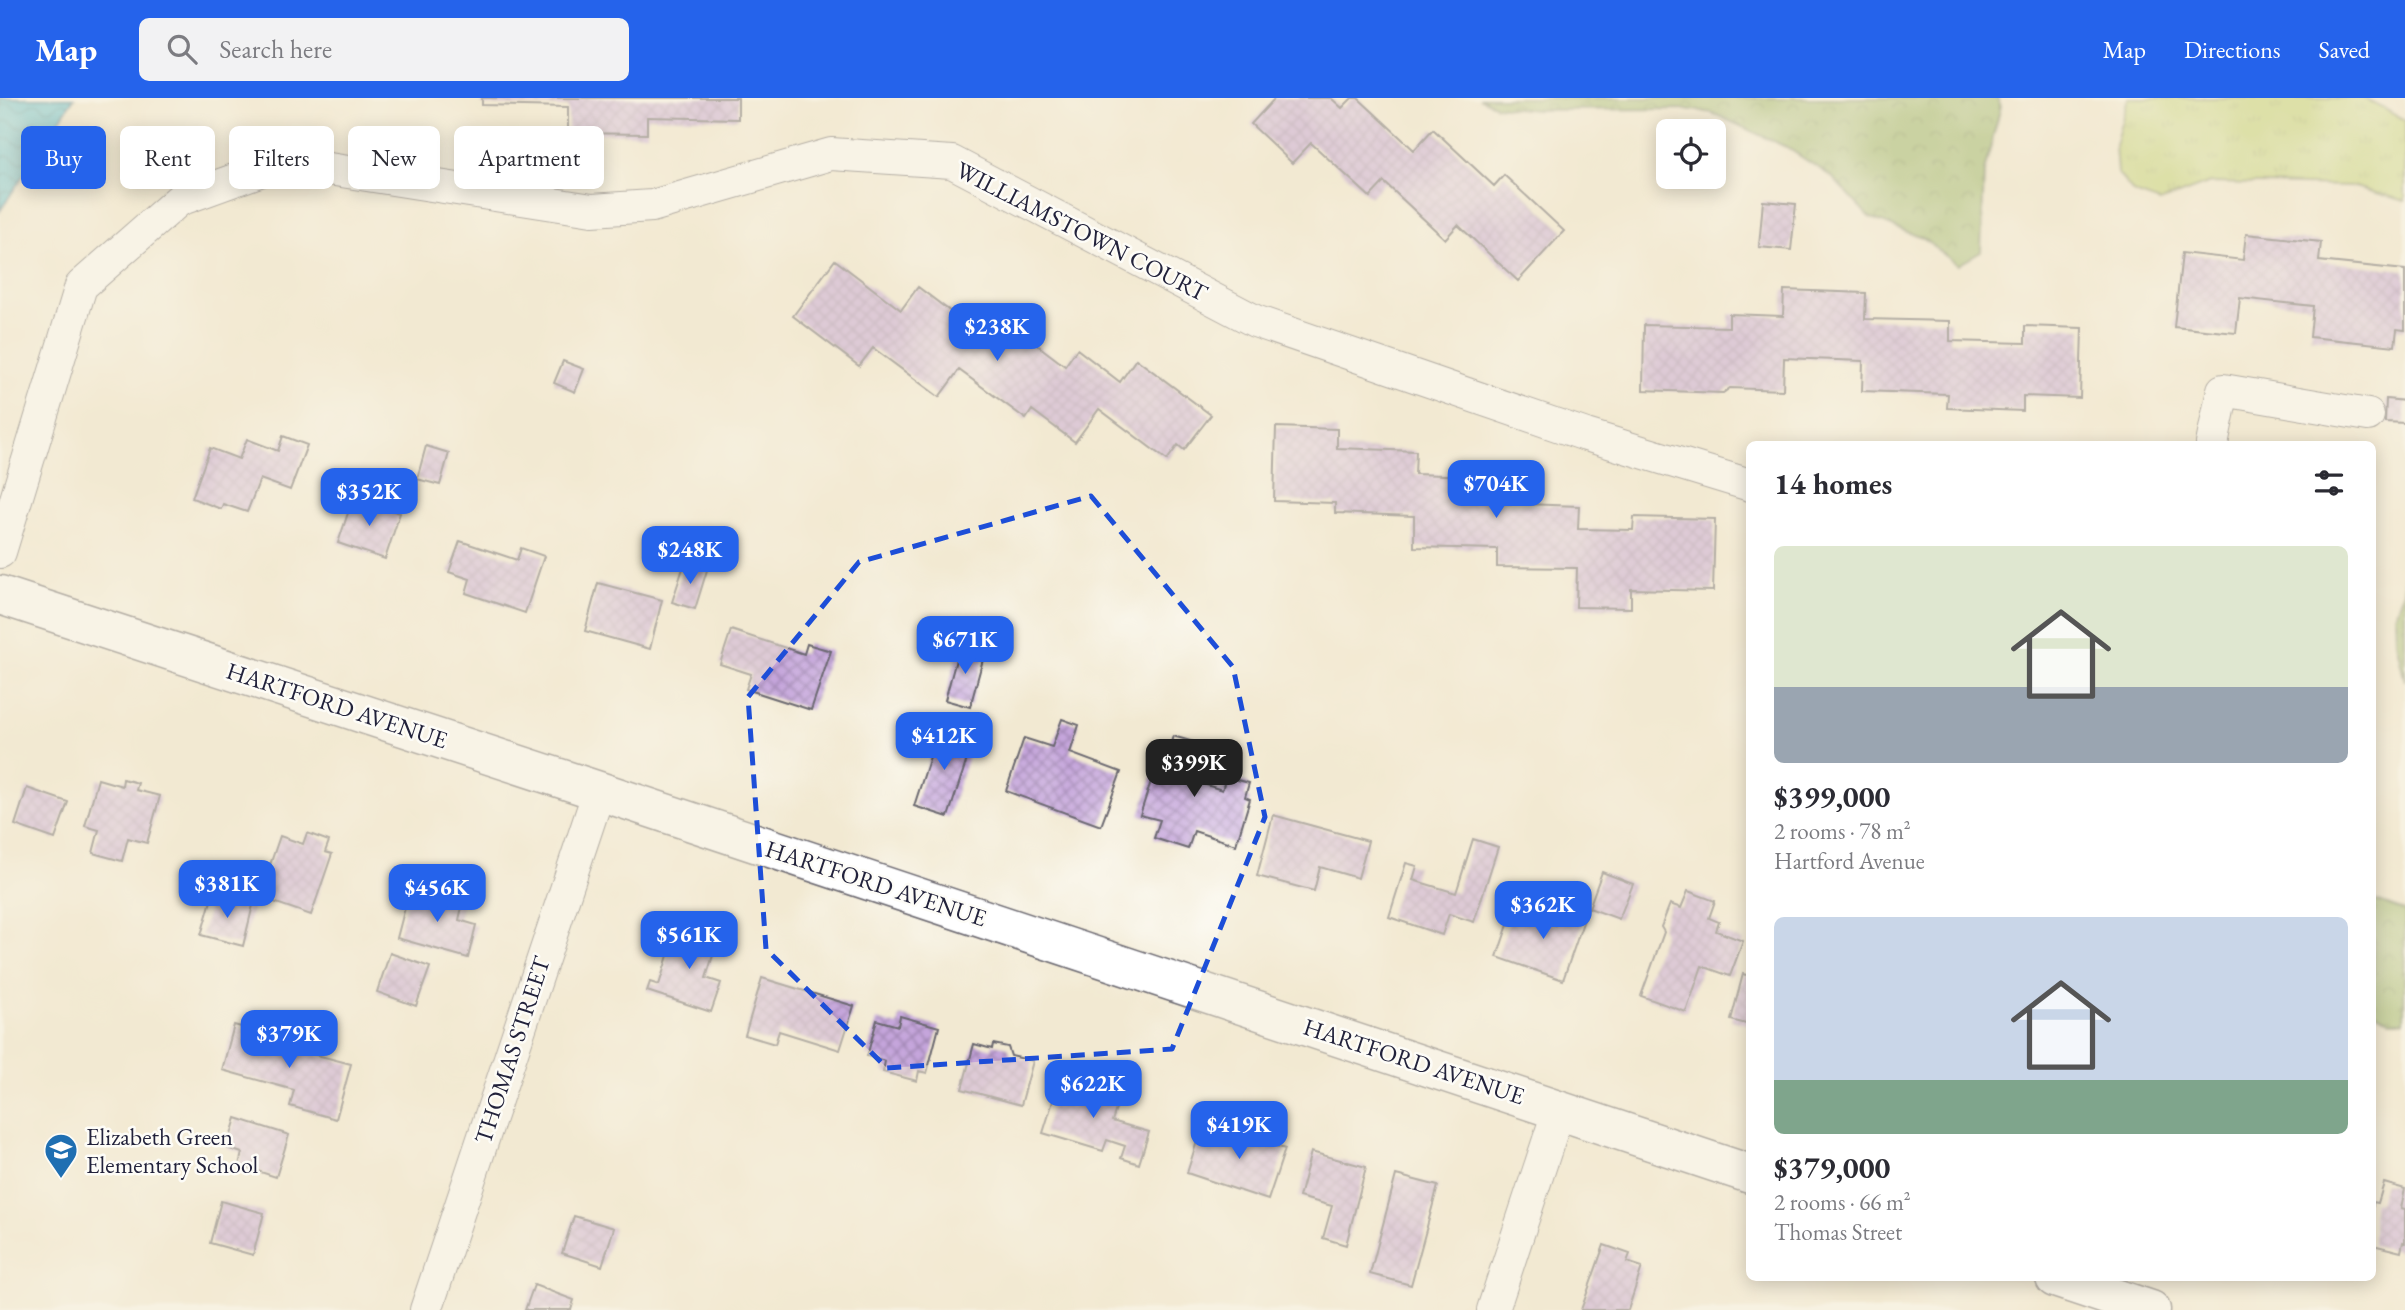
<!DOCTYPE html>
<meta charset="utf-8">
<style>
:root{--surface:#fff;--page:#f2f2f3;--text:#2b2b33;--muted:#7c7c81;--accent:#2563eb}
body{margin:0;font-family:"EB Garamond",serif;background:var(--page);color:var(--text);height:100vh;display:flex;flex-direction:column;font-size:26px;white-space:nowrap}
*{box-sizing:border-box;margin:0}
p{font-size:23px;color:var(--muted)}
.icon{flex:none;width:38px;height:38px;fill:none;stroke:currentColor;stroke-width:2;stroke-linecap:round;stroke-linejoin:round}
.map{position:relative;flex:1;overflow:hidden}
.drawer{position:absolute;left:1746px;top:343px;width:630px;height:840px;display:flex;flex-direction:column;background:var(--surface);border-radius:10px;box-shadow:0 4px 18px #0003}
.drawer>*{flex:none}
.top-card{position:absolute;left:21px;top:28px;width:665px;height:63px;display:flex;gap:14px}
.tools{position:absolute;left:1656px;top:21px;display:grid;gap:14px}
.tools a{display:grid;place-items:center;width:70px;height:70px;border-radius:10px;background:var(--surface);box-shadow:0 4px 18px #0003;font-size:35px}
.price{position:absolute;translate:-50% -60px;padding:0 16px;border-radius:14px;background:var(--accent);color:#fff;font-size:23px;line-height:46px;filter:drop-shadow(0 2px 4px #0008)}
.price::after{content:'';position:absolute;left:50%;top:42px;width:21px;height:16px;margin-left:-10px;background:inherit;clip-path:polygon(0 0,100% 0,50% 100%)}
.price.selected{background:#222;color:#fff}
ul{padding:0;list-style:none}
li{display:grid;align-content:center;gap:14px;height:371px;padding:0 28px}
li span{display:grid;place-items:center;height:217px;border-radius:10px;color:#555}
li>.icon{margin-inline-start:auto}
span .icon{width:126px;height:126px;fill:#fffc;stroke-width:1}
li b{font-size:30px}
h2{display:flex;justify-content:space-between;align-items:center;height:84px;padding:0 28px;font-size:30px}
.pill{padding:0 24px;border-radius:10px;background:var(--surface);box-shadow:0 4px 18px #0003;font-size:24px;line-height:63px}
.pill.selected{background:var(--accent);color:#fff}
header{display:flex;align-items:center;gap:42px;box-sizing:border-box;height:98px;padding:0 35px;background:var(--accent);color:#fff}
header strong{font-size:33px}
nav{display:flex;gap:38px;margin-inline-start:auto;font-size:24px}
.search{width:490px;height:63px;background:var(--page);display:flex;align-items:center;gap:18px;box-sizing:border-box;padding:0 24px;border-radius:10px;color:var(--muted);font-size:26px}
.map>svg:first-child{display:block}
</style>
<header>
<strong>Map</strong>
<div class="search"><svg class="icon" aria-label="search" viewBox="0 0 24 24"><circle cx="10" cy="10" r="6"/><path d="M15 15l6 6"/></svg>Search here</div>
<nav><a>Map</a><a>Directions</a><a>Saved</a></nav>
</header>
<div class="map">
<svg width="2405" height="1212" viewBox="0 0 2405 1212">
<defs>
<pattern id="grass-tufts" width="24" height="20" patternUnits="userSpaceOnUse" patternTransform="scale(1.75)"><rect width="24" height="20" fill="#c3d476"/><path d="M3 7l-1-3M5 7V3M7 7l1-3M15 17l-1-3M17 17v-4M19 17l1-3" fill="none" stroke="#a7b667"/></pattern>
<pattern id="forest-crowns" width="20" height="18" patternUnits="userSpaceOnUse" patternTransform="scale(1.75)"><rect width="20" height="18" fill="#9ab667"/><path d="M2 6a3 3 0 1 1 6 0M12 15a3 3 0 1 1 6 0" fill="none" stroke="#7d9456"/></pattern>
<pattern id="water-waves" width="16" height="10" patternUnits="userSpaceOnUse" patternTransform="scale(1.75)"><rect width="16" height="10" fill="#52bbcf"/><path d="M0 5q4-4 8 0t8 0" fill="none" stroke="#4498a9"/></pattern>
<pattern id="building-cross-hatch" width="8" height="8" patternUnits="userSpaceOnUse" patternTransform="scale(1.75)"><rect width="8" height="8" fill="#c5a5db"/><path d="M0 0l8 8M0 8l8-8" fill="none" stroke="#a086b3"/></pattern>
</defs>
<rect width="100%" height="100%" fill="#fdfcf7"/>
<filter id="ink" filterUnits="userSpaceOnUse"><feTurbulence type="fractalNoise" baseFrequency=".0143" numOctaves="2"/><feDisplacementMap in="SourceGraphic" scale="14" xChannelSelector="R" yChannelSelector="G"/><feConvolveMatrix kernelMatrix="1 2 1 2 8 2 1 2 1" color-interpolation-filters="sRGB"/></filter>
<filter id="wash" filterUnits="userSpaceOnUse"><feTurbulence type="fractalNoise" baseFrequency=".00686" numOctaves="4" result="noise"/><feDisplacementMap in="SourceGraphic" scale="28" xChannelSelector="R" yChannelSelector="G"/><feGaussianBlur stdDeviation="1.57" result="paint"/><feColorMatrix in="noise" values="0 0 0 0 0 0 0 0 0 0 0 0 0 0 0 0 0 1.4 0 .05"/><feComposite in="paint" operator="in"/></filter>
<g filter="url(#wash)">
<rect width="100%" height="100%" fill="#f2e9d2"/>
<path fill="url(#grass-tufts)" stroke="#727b58" stroke-width="2" d="M2128,0H2364L2405,22V103L2351,88L2210,85L2160,104L2134,95L2117,75L2115,47Z"/>
<path fill="url(#forest-crowns)" stroke="#5e6c51" stroke-width="2" d="M1479,0H1997L2001,8L1984,74L1981,154L1958,167L1922,140L1869,119L1832,79L1786,49L1712,15L1685,11L1536,12L1496,8Z
M2405,465V583L2396,544L2395,518L2403,493Z
M2373,802L2405,813L2404,923H2391L2373,913Z"/>
<path fill="url(#water-waves)" stroke="#3a6e85" stroke-width="2" d="M0,0H74L0,113Z"/>
<g id="blocks">
<path fill="url(#building-cross-hatch)" d="M482,0H738V21L647,19V36L568,35V9L482,7Z
M1275,0H1331L1342,10L1352,0H1358L1414,52L1433,31L1494,88L1504,77L1564,133L1518,183L1458,127L1445,141L1384,84L1370,99L1311,45L1292,65L1251,26Z
M1763,103L1796,106L1791,152L1759,149Z
M2246,136L2321,144L2319,163L2405,172V232L2397,231L2395,248L2310,239L2313,208L2240,200L2236,235L2174,229L2182,155L2243,162Z
M835,162L901,212L918,189L984,239L999,218L1065,268L1077,251L1120,284L1136,261L1211,317L1184,352L1178,347L1167,362L1099,311L1075,344L1032,312L1026,321L959,272L939,299L873,250L859,268L793,218Z
M1784,192L1866,195L1865,221L1950,223V243L2025,245V228L2082,230L2080,300L2023,298V313L1947,310L1948,296L1862,293L1863,263L1784,260L1783,292L1730,290L1723,295L1643,292L1644,227L1729,229V216L1783,218Z
M563,263L584,271L575,294L554,285Z
M2386,301L2405,303V325L2385,324Z
M1276,329L1337,331V350L1416,353L1415,376L1499,379L1498,405L1579,408L1578,431L1633,432L1634,419L1715,421L1713,493L1631,491V510L1576,509L1577,470L1497,469V451L1414,449V418L1335,415V405L1274,403Z
M283,338L307,347L290,392L260,381L247,414L223,406L221,411L192,400L210,350L239,361L247,341L278,353Z
M426,348L449,355L440,387L417,381Z
M353,400L400,415L385,461L338,445Z
M460,443L517,462L521,450L544,458L525,515L466,495L470,481L449,474Z
M685,464L707,472L695,511L672,504Z
M598,485L662,502L650,551L585,533Z
M731,532L804,556L807,546L831,553L811,612L746,591L751,576L720,566Z
M960,547L985,554L970,609L945,602Z
M1062,621L1079,627L1070,655L1121,674L1101,728L1006,693L1024,640L1052,649Z
M940,628L974,640L948,719L914,708Z
M1173,638L1211,649L1200,685L1222,692L1226,679L1249,685L1245,699L1250,701L1236,747L1194,733L1188,751L1154,740L1160,722L1140,717L1155,671L1162,673Z
M98,681L122,688L123,681L138,685L136,692L160,698L147,745L128,740L122,763L93,755L99,732L85,728Z
M27,690L68,704L55,741L15,727Z
M1273,717L1368,743L1358,780L1320,769L1314,793L1257,778Z
M307,735L329,743L325,754L332,756L311,817L259,799L280,738L303,746Z
M1473,741L1498,749L1474,824L1449,816L1442,837L1389,819L1406,765L1417,768L1413,782L1456,795Z
M1602,774L1633,786L1619,821L1589,810Z
M429,790L464,800L459,822L476,827L468,860L397,840L408,798L425,803Z
M1688,793L1715,803L1709,820L1719,824L1716,833L1743,843L1730,878L1702,868L1686,914L1641,898L1664,834L1661,829L1670,806L1681,810Z
M213,796L253,807L243,848L201,837Z
M1563,805L1587,813L1563,882L1497,859L1513,812L1555,827Z
M677,828L718,841L706,880L721,885L711,914L647,893L650,884L659,887Z
M390,855L430,869L416,908L377,894Z
M1743,876L1750,878V927L1731,922Z
M762,880L854,908L840,952L779,933L775,946L745,937Z
M900,918L939,929L927,975L919,973L917,983L883,974L885,963L867,958L877,922L898,928Z
M234,927L307,947L305,954L351,966L336,1021L290,1008L294,992L222,972Z
M974,946L992,951L993,946L1008,949L1011,958L1033,963L1021,1007L962,991Z
M1059,984L1090,994L1093,984L1122,993L1112,1023L1149,1034L1139,1066L1121,1060L1125,1048L1107,1042L1103,1053L1043,1035Z
M236,1020L289,1037L276,1079L239,1067L242,1055L227,1050Z
M1232,1025L1271,1039L1269,1046L1285,1051L1268,1102L1187,1075L1199,1037L1225,1046Z
M1311,1054L1366,1069L1346,1147L1323,1140L1332,1108L1299,1099Z
M1396,1077L1438,1088L1411,1187L1370,1176Z
M2384,1085L2405,1091L2401,1110L2405,1111V1145L2403,1144L2401,1154L2373,1147V1104L2378,1105Z
M221,1103L264,1115L253,1157L210,1145Z
M574,1118L614,1130L602,1168L562,1155Z
M1604,1147L1630,1156L1627,1164L1642,1169L1628,1212H1581Z
M534,1187L574,1202L571,1212H525Z"/>
</g>
</g>
<g filter="url(#ink)">
<use href="#blocks" fill-opacity="0" stroke="#6b6870" stroke-width="2"/>
<g fill="none" stroke-linecap="round" stroke-linejoin="round">
<defs>
<path id="minor" d="M2212,346L2223,292L2368,317
M0,454L81,188L179,102L284,64L592,112L652,108L831,56L952,64L1255,223L1586,337L1750,387
M426,1212L599,693
M1493,1212L1559,1011"/>
<path id="secondary" d="M0,497L599,693L1750,1076
M2055,1180L2151,1212"/>
</defs>
<use href="#minor" stroke="#6b6870" stroke-width="34"/>
<use href="#secondary" stroke="#6b6870" stroke-width="41"/>
<use href="#minor" stroke="#fff" stroke-width="32"/>
<use href="#secondary" stroke="#fff" stroke-width="38"/>
</g>
</g>
<path d="M0 0H2405V1212H0ZM1091,398L1233,569L1265,719L1172,951L887,970L766,851L748,599L859,464Z" fill="#f2e9d2" fill-opacity=".55" fill-rule="evenodd"/>
<path fill="none" stroke="#1d4ed8" stroke-width="5" stroke-dasharray="14 9" stroke-linejoin="round" d="M1091,398L1233,569L1265,719L1172,951L887,970L766,851L748,599L859,464Z"/>
<defs>
<symbol id="school-pin" viewBox="-11 -11 22 30"><path d="M0 17L-7.5 6A9.5 9.5 0 1 1 7.5 6Z" fill="#1f6fb2" stroke="#fdfcf7"/><path d="M0-5L7-2L0 1L-7-2ZM-4 1L0 2.5L4 1V4Q0 6-4 4Z" fill="#fff"/></symbol>
</defs>
<g fill-rule="evenodd">
<use href="#school-pin" x="42" y="1033" width="38" height="52"/>
</g>
<g text-anchor="middle" dominant-baseline="central" stroke-width="5" stroke-linejoin="round" paint-order="stroke">
<g font-size="24" fill="#22223b" stroke="#fdfcf7">
<text transform="translate(1082 133) rotate(27)">WILLIAMSTOWN COURT</text>
<text transform="translate(337 607) rotate(18)">HARTFORD AVENUE</text>
<text transform="translate(876 785) rotate(18)">HARTFORD AVENUE</text>
<text transform="translate(512 952) rotate(-72)">THOMAS STREET</text>
<text transform="translate(1414 963) rotate(18)">HARTFORD AVENUE</text>
</g>
<g font-size="24" fill="#22223b" stroke="#fdfcf7" text-anchor="start">
<text x="86" y="1038">Elizabeth Green<tspan x="86" dy="28">Elementary School</tspan></text>
</g>
</g>
</svg>
<div class="tools">
<a><svg class="icon" aria-label="locate" viewBox="0 0 24 24"><circle cx="12" cy="12" r="6"/><path d="M12 2v4M12 18v4M2 12h4M18 12h4"/></svg></a>
</div>
<b class="price" style="left:997px;top:265px">$238K</b>
<b class="price" style="left:1496px;top:422px">$704K</b>
<b class="price" style="left:369px;top:430px">$352K</b>
<b class="price" style="left:690px;top:488px">$248K</b>
<b class="price" style="left:965px;top:578px">$671K</b>
<b class="price" style="left:944px;top:674px">$412K</b>
<b class="price selected" style="left:1194px;top:701px">$399K</b>
<b class="price" style="left:227px;top:822px">$381K</b>
<b class="price" style="left:437px;top:826px">$456K</b>
<b class="price" style="left:1543px;top:843px">$362K</b>
<b class="price" style="left:689px;top:873px">$561K</b>
<b class="price" style="left:289px;top:972px">$379K</b>
<b class="price" style="left:1093px;top:1022px">$622K</b>
<b class="price" style="left:1239px;top:1063px">$419K</b>
<div class="top-card">
<a class="pill selected">Buy</a>
<a class="pill">Rent</a>
<a class="pill">Filters</a>
<a class="pill">New</a>
<a class="pill">Apartment</a>
</div>
<section class="drawer">
<h2>14 homes<svg class="icon" aria-label="filters" viewBox="0 0 24 24"><path d="M4 7h16M4 17h16"/><circle cx="9" cy="7" r="2"/><circle cx="15" cy="17" r="2"/></svg></h2>
<ul>
<li><span style="background:linear-gradient(#dfe7d0 65%,#9aa5b1 0)"><svg class="icon" aria-label="home" viewBox="0 0 24 24"><path d="M3 11l9-7 9 7M6 9v11h12V9"/></svg></span><div><b>$399,000</b><p>2 rooms · 78 m²</p><p>Hartford Avenue</p></div></li>
<li><span style="background:linear-gradient(#c9d6e8 75%,#7fa58c 0)"><svg class="icon" aria-label="home" viewBox="0 0 24 24"><path d="M3 11l9-7 9 7M6 9v11h12V9"/></svg></span><div><b>$379,000</b><p>2 rooms · 66 m²</p><p>Thomas Street</p></div></li>
</ul>
</section>
</div>
